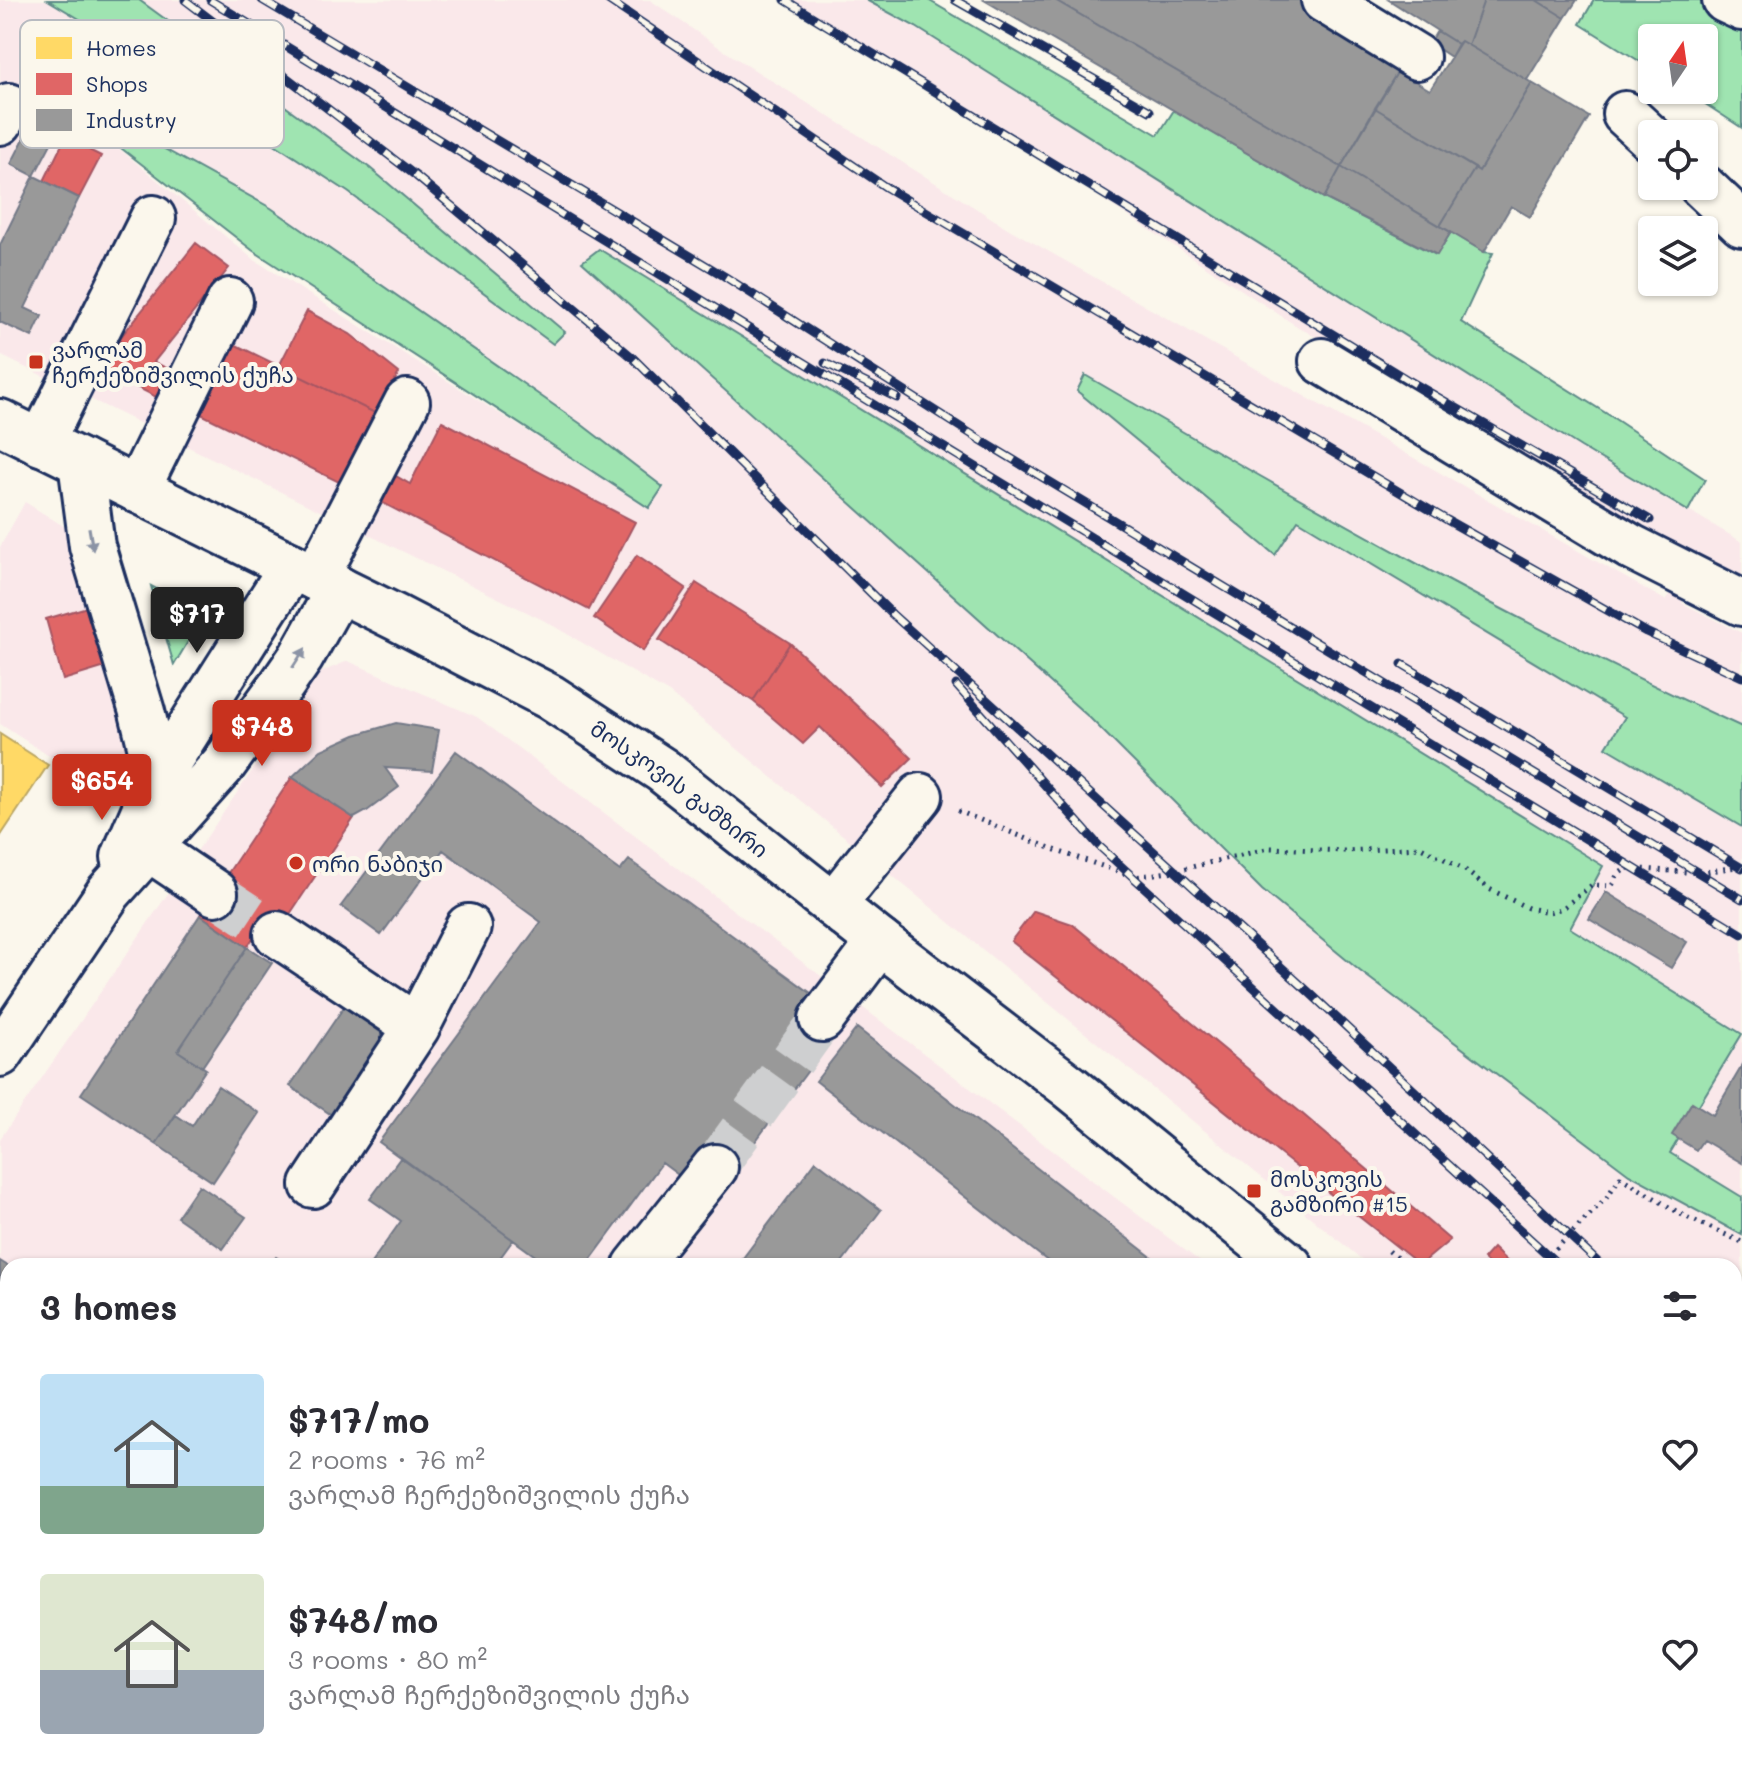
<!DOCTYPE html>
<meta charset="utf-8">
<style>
:root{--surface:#fff;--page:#f2f2f3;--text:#2b2b33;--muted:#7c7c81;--accent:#c8321e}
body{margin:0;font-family:Mali,"Noto Sans Georgian",sans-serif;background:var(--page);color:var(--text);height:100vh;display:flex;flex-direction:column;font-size:30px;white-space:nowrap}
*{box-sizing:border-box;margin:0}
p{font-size:26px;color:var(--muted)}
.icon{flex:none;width:44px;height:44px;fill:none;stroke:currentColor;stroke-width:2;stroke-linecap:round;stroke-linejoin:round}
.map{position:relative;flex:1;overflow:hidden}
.sheet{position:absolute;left:0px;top:1258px;width:1742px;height:514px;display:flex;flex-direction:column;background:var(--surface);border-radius:24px 24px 0 0;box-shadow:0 2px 6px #0004}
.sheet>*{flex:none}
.needle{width:52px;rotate:13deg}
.buttons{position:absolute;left:1638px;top:24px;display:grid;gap:16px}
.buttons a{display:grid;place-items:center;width:80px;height:80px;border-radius:8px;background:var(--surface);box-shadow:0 2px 6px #0004;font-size:40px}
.price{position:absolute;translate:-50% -68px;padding:0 18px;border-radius:8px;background:var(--accent);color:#fff;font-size:26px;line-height:52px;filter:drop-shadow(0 2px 4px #0008)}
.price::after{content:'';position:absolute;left:50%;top:48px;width:24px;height:18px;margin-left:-12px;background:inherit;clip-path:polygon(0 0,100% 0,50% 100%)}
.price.on{background:#222;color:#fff}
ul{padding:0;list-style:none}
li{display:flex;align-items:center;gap:24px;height:200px;padding:0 40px}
li span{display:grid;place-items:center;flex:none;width:224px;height:160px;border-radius:8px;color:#555}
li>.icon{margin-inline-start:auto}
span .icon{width:96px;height:96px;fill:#fffc;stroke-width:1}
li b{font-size:34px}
h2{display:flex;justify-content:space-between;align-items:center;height:96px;padding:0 40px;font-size:34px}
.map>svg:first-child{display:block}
</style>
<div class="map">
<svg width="1742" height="1771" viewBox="0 0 1742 1771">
<rect width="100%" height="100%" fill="#fbf7ec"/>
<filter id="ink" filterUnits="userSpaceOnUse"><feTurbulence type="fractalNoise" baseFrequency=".0125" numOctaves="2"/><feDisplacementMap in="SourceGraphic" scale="16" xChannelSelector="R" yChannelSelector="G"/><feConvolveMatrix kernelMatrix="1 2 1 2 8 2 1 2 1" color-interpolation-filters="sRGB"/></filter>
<g filter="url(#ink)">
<path fill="#fae8ea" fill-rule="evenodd" d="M0,0H48L126,47L348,192L553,344L370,168L139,0H650L726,52L1009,229L1665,600L1696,559L1639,529L1295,325L894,63L786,0H866L916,27L1581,447L1742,542V577L1710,563L1682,603L1742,633V727L1587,654L1234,462L1085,375L1077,391L1275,554L1298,520L1626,717L1607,747L1742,827V1034L1570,928L1602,866L599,249L582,262L1091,719L1262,890L1360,971L1629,1174L1742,1235V1515L1734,1522V1266H1370L669,693L543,620L0,355ZM76,101L650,508L253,259L72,110Z
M25,502L65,527L102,573L128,711L126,806L0,724V547Z
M348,661L477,717L1206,1266H8V1641L0,1635V1139L319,673Z
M1742,1035V1197L1670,1154Z
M0,1669L8,1675V1764H122L131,1771H0Z
M172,1764H1734L1739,1771H181Z"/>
<path fill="#9fe4b1" stroke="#5d8a88" stroke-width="2" d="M48,0H139L370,168L565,332L553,344L348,192L126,47Z
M866,0H928L1158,135L1174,110L1324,198L1436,255L1451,232L1484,252L1493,253L1461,322L1612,417L1705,479L1688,511L1581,447L916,27Z
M1594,0H1701L1742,20V128L1684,90H1704V38H1652V69L1580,24Z
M76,100L271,208L581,424L663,487L649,508L252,250L72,110Z
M599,249L1603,866L1570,928L1742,1034L1670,1153L1742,1197V1235L1629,1174L1360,971L1262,890L1091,719L582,262Z
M1085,375C1299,500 1516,624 1742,727V827L1606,747L1625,717L1298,520L1275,555L1077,391Z
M151,586L204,615L174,665Z
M1453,1764H1704L1710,1771H1638L1635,1767L1628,1771H1461Z"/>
<path fill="#ffd966" stroke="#bba664" stroke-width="2" d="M0,734L48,765L0,837Z"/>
<path fill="#e06666" stroke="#a55664" stroke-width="2" d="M65,138L101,156L79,198L44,181Z
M196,243L229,268L154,362L182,376L168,403L103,370L116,343Z
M307,311L350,334L399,373L375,413L279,366Z
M234,344L375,413L341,483L199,413Z
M442,421L635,522L589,610L381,502L394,475L410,484Z
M637,555L686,588L643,651L594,618Z
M696,583L790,643L753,701L659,640Z
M94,605L112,665L63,680L46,619Z
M790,643L912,758L882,787L820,727L803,744L753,701Z
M292,777L354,818L272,941L257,932L247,947L200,915Z
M1034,911L1072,924L1299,1111L1450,1240L1420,1265L1011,941Z
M1493,1248L1512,1266H1491L1483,1259Z"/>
<path fill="#999" stroke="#737987" stroke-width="2" d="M984,0H1055L1341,167L1324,198Z
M1055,0H1305L1398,71L1341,167Z
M1389,0H1484L1468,45L1461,41L1458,44Z
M1484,0H1536L1565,18L1527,80L1468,45Z
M1536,0H1577L1565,18Z
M1437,31L1458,44L1451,57L1430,43Z
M1461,41L1532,83L1479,171L1375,108L1398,71L1430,90Z
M1532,83L1589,117L1530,217L1511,206L1484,252L1440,226L1475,168L1479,171Z
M42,103L66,115L34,176L11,164Z
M1375,108L1475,168L1440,226L1341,167Z
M1341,167L1451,232L1437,255L1324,198Z
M34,176L79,198L25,308L42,316L32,337L0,322V245Z
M396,723L439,730L432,771L385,768L399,787L367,811L354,818L292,777L321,750L355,735Z
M456,751L620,871L629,860L819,999L828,1023L811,1046L821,1053L729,1177H681L662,1163L586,1266H549L379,1142L541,922L443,850L381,935L341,906Z
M1606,892L1687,942L1671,968L1589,919Z
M200,915L247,947L178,1051L206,1069L156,1144L81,1094Z
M247,947L272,963L202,1067L178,1051Z
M344,1007L386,1036L333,1116L290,1086Z
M857,1028L1154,1259L1149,1266H1054L816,1081Z
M1742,1066V1163L1703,1140L1696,1150L1672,1135L1692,1102L1713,1115Z
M218,1086L259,1113L213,1182L156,1144L176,1115L192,1126Z
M401,1157L513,1240L494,1266H369L401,1221L370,1199Z
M816,1161L881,1210L839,1266H737Z
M199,1185L246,1217L223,1249L177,1217Z
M276,1257L290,1266H270Z
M0,1261L8,1266V1365L0,1377Z
M0,1532L8,1537V1609L0,1603Z
M0,1723L8,1729V1764H52L60,1771H0Z
M369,1764H582L576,1771H363Z
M908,1764H974L983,1771H903Z
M1073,1764H1221L1230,1771H1082Z"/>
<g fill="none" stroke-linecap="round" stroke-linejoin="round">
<path stroke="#cecfd0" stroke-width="44" stroke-dasharray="44 22" stroke-linecap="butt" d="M215,893L277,934
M715,1167L822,1019"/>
<defs>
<path id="minor" d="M1324,0L1417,57
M1725,0L1742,8
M1625,114L1652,139
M0,122L9,106
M1702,186L1742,224
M1322,361L1631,547L1742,603
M41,443L153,218
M81,462L92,546L142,712L158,778
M137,490L230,301
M316,578L407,402
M148,848L215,893
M124,857L158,778L292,566
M833,905L920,796
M277,934L417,1027
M822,1019L880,942
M0,1054L109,892L223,765L283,683L301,657L339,589
M313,1185L417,1027L468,927
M636,1266L715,1167
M0,1445L8,1434
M0,1490L8,1495
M0,1652L8,1658
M145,1764L154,1771
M273,1764L279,1771"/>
<g id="major">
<path id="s1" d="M0,422L397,618L550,697L662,770L880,942L1070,1087L1290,1266"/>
<path d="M1734,1692L1742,1701"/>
</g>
</defs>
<use href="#minor" stroke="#1b2f5e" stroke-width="50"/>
<use href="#major" stroke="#1b2f5e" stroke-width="50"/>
<path stroke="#1b2f5e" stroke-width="5" stroke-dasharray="2 6" stroke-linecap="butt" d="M958,811L1060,852L1135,877L1175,871L1270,848L1345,851L1421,847L1465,870L1489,889L1528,908L1549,912L1563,908L1592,885L1612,886L1617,875L1627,868L1699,873L1742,866
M1389,1251L1406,1266
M1539,1266L1607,1197L1620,1177L1684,1216L1742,1242"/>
<use href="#minor" stroke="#fbf7ec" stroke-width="44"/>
<use href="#major" stroke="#fbf7ec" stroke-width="44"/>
<defs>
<path id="rail" d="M185,0L416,176L632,357L892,614L1311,994L1602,1266
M210,0L1742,934
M262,0L724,276L979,439L1742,899
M608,0L887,188L1447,520L1646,632L1742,677
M785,0L1408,380L1650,520
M955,0L1150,111
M825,363L897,398
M1402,664L1742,868
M956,685L1099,846L1560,1266
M1734,1391L1742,1399
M1734,1433L1742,1441"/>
</defs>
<use href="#rail" stroke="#1b2f5e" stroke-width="9"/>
<use href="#rail" stroke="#fbf7ec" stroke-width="6" stroke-dasharray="18" stroke-linecap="butt"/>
</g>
<defs><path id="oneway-solid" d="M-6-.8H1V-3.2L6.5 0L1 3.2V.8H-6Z" transform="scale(2)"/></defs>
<g fill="#8b93a5">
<use href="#oneway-solid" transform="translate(91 539) rotate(80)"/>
<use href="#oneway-solid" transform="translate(299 658) rotate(-57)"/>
</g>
</g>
<g fill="#c8321e" stroke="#fbf7ec" stroke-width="3">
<rect x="28" y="354" width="16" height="16" rx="4"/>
<circle cx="296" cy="863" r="8"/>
<rect x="1246" y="1183" width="16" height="16" rx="4"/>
</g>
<g text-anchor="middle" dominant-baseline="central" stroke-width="8" stroke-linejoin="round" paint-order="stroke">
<g font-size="22" fill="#1b2f5e" stroke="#fbf7ec" text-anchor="start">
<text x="52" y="349">ვარლამ<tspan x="52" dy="25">ჩერქეზიშვილის ქუჩა</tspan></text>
<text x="312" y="863">ორი ნაბიჯი</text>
<text x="1270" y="1178">მოსკოვის<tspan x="1270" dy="25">გამზირი #15</tspan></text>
</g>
<g font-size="22" fill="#1b2f5e" stroke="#fbf7ec">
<text stroke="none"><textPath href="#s1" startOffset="774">მოსკოვის გამზირი</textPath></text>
</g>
</g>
<rect x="20" y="20" width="264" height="128" rx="12" fill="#fbf7ec" stroke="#b8bbc1" stroke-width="2"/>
<rect x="36" y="37" width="36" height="22" fill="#ffd966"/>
<rect x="36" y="73" width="36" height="22" fill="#e06666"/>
<rect x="36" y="109" width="36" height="22" fill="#999"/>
<g font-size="22" fill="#1b2f5e">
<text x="86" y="56">Homes</text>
<text x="86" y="92">Shops</text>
<text x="86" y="128">Industry</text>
</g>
</svg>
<div class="buttons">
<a><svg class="needle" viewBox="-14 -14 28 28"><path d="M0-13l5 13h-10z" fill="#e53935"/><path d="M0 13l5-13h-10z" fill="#7c7c81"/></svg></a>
<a><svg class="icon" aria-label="locate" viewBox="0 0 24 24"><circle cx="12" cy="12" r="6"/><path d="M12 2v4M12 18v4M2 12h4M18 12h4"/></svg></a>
<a><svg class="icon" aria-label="layers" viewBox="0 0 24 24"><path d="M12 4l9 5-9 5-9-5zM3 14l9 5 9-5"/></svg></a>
</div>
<b class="price on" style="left:197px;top:655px">$717</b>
<b class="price" style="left:262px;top:768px">$748</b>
<b class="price" style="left:102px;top:822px">$654</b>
<section class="sheet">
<h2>3 homes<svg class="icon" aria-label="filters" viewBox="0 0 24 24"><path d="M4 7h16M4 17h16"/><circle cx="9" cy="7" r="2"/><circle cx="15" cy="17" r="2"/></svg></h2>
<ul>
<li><span style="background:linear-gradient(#bfe0f5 70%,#7fa58c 0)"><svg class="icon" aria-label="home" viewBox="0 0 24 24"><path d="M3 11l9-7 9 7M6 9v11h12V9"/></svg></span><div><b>$717/mo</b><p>2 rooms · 76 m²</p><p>ვარლამ ჩერქეზიშვილის ქუჩა</p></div><svg class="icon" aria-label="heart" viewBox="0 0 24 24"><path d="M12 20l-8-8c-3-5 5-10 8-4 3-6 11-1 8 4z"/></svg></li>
<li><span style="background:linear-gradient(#dfe7d0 60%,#9aa5b1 0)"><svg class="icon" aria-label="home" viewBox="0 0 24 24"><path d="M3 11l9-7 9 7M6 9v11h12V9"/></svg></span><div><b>$748/mo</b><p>3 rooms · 80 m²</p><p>ვარლამ ჩერქეზიშვილის ქუჩა</p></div><svg class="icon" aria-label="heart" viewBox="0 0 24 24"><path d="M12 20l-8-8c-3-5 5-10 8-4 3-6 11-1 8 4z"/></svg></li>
</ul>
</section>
</div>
